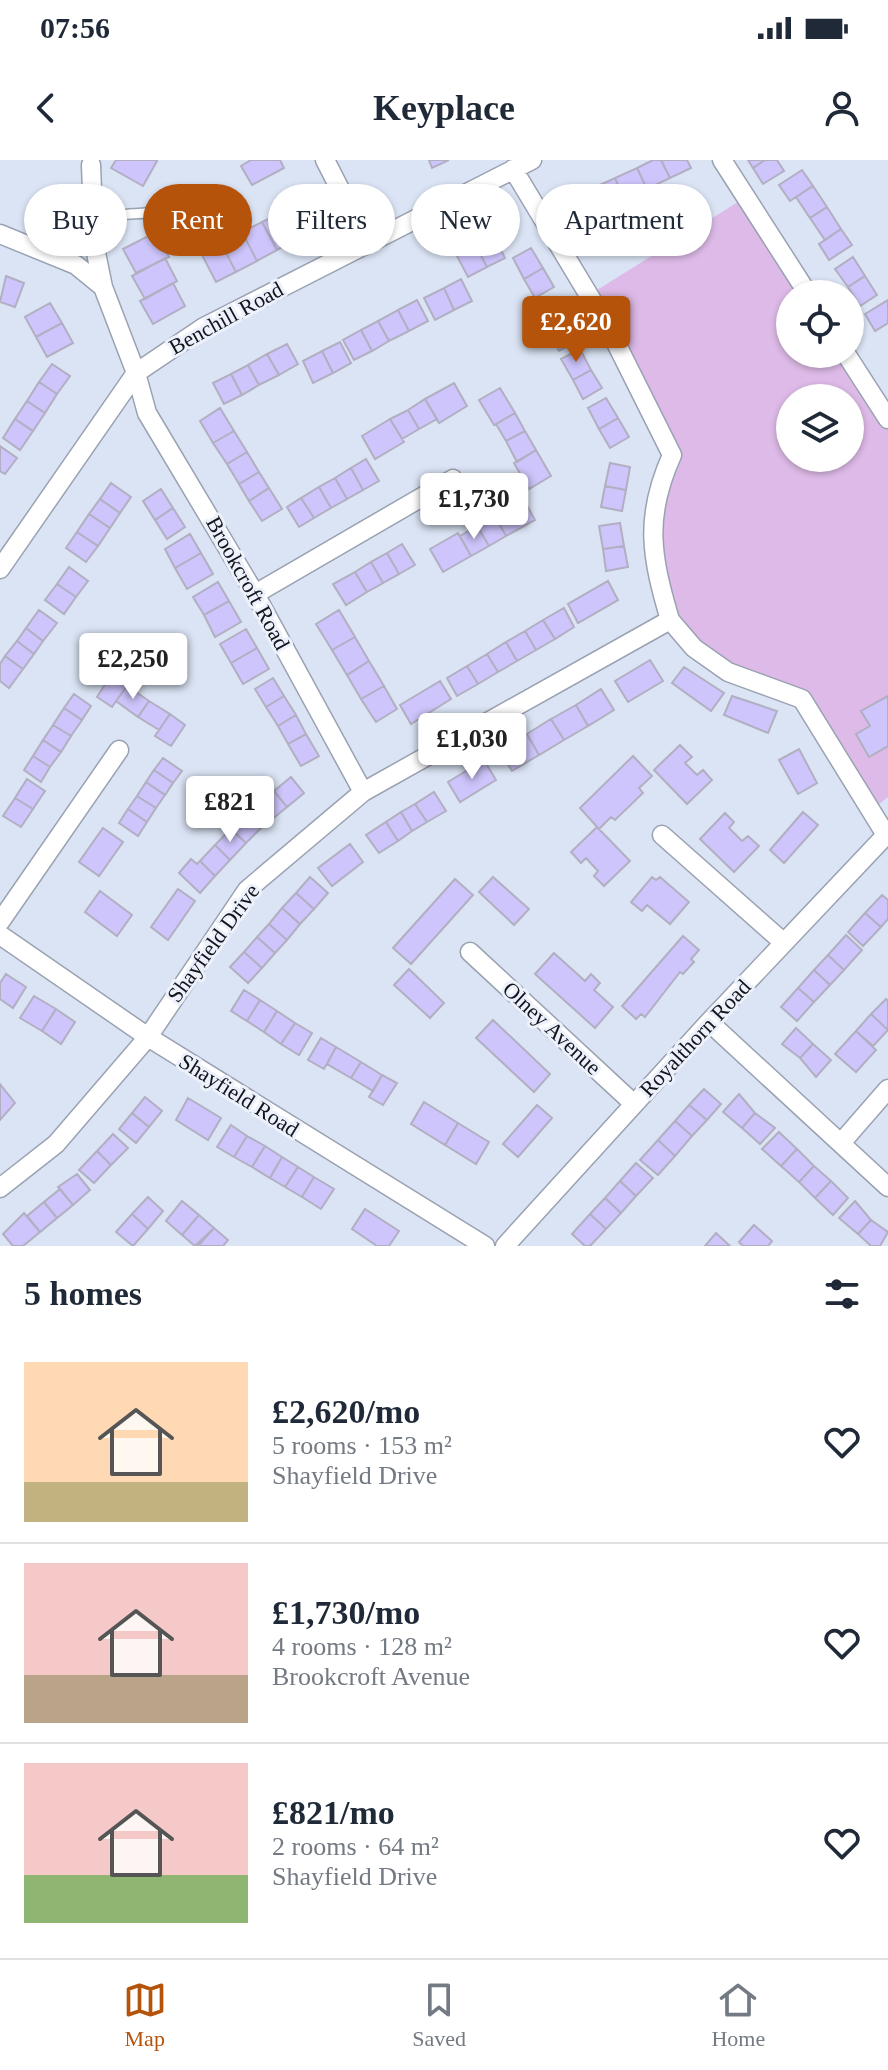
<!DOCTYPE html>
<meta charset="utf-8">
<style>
:root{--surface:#fff;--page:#f2f2f3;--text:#1f2937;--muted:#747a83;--line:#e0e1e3;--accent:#b45309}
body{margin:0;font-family:Georgia,serif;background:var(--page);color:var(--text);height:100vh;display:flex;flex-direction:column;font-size:30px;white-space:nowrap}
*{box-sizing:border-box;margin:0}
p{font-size:26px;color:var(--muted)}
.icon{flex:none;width:44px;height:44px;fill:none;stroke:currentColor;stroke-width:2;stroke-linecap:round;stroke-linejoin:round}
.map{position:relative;height:1086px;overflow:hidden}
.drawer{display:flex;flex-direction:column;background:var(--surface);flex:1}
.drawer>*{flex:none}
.banner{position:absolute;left:24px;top:24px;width:840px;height:72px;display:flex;gap:16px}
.controls{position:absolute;left:776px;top:120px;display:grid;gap:16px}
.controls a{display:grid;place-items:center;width:88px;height:88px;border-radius:50%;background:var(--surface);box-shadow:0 2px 6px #0004;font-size:40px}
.price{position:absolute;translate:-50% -68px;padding:0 18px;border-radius:8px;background:#fff;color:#222;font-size:26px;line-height:52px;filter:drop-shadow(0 2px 4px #0008)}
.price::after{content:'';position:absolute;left:50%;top:48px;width:24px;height:18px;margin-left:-12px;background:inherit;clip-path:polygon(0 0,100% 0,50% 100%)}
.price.current{background:var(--accent);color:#fff}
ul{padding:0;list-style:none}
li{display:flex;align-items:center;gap:24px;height:200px;padding:0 24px}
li+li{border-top:2px solid var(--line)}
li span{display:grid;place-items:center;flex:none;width:224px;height:160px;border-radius:0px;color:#555}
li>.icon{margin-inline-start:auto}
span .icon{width:96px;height:96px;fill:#fffc;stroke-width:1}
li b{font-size:34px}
h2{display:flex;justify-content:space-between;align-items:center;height:96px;padding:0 24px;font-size:34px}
.pill{padding:0 28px;border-radius:36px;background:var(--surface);box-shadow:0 2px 6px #0004;font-size:28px;line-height:72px}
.pill.current{background:var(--accent);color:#fff}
.status{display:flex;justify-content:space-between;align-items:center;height:56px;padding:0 40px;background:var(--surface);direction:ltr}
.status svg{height:22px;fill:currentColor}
header{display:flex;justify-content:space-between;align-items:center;height:104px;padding:0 24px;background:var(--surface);font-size:36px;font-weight:800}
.tab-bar{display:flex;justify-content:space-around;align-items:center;height:112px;border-top:2px solid var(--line);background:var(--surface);font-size:22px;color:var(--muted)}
.tab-bar a{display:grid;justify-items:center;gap:4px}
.tab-bar .current{color:var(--accent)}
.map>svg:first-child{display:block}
</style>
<div class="status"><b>07:56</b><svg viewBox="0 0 49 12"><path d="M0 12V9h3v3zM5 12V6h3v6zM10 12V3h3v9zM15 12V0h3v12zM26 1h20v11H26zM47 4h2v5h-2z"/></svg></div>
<header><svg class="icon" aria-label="back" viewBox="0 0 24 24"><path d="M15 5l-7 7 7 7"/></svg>Keyplace<svg class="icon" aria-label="person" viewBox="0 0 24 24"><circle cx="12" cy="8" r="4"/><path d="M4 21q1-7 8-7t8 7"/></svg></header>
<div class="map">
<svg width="888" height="1086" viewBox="0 0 888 1086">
<rect width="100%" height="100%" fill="#dbe4f5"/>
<path fill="#ddbae7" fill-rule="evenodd" d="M746,37L809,134H790V194H847L888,257V637L869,652L802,539L694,488L654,407L672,294L589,135ZM790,238H850V298H790Z"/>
<path fill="#cdc5fb" stroke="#b1afc1" stroke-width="2" d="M116,0H154L157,1L143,26L111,8Z
M251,0H280L284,8L252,25L241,6Z
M429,0H449L432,8Z
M653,0H661L670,18L647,29L637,8Z
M661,0H687L691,8L670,18Z
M748,0H765L753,8Z
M765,0H777L784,11L763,24L753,8Z
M637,8L647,29L624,39L615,18Z
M802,10L813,26L790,41L779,25Z
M615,18L624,39L603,50L593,28Z
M813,26L827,47L810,58L796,37Z
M593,28L603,50L577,61L567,40Z
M313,29L329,57L298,74L282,46Z
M827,47L841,69L825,80L810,58Z
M281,53L295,80L277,90L262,62Z
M262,62L277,90L257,101L242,72Z
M841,69L852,85L829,100L819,84Z
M156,72L169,97L136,113L123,89Z
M242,72L257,101L236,112L221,83Z
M494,76L505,98L487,107L476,86Z
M221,83L236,112L216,122L201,93Z
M476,86L487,107L468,117L457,96Z
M531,88L543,108L524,119L513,98Z
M853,97L865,116L848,127L835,109Z
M165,98L177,121L145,139L132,116Z
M543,108L554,127L535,138L524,119Z
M6,116L24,123L15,147L0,142Z
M865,116L877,135L860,146L848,127Z
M461,119L472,141L454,150L444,128Z
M173,123L185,146L153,164L140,141Z
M444,128L454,150L435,160L424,138Z
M417,140L428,161L409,171L398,150Z
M888,140V163L875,171L865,154Z
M556,141L568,161L549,172L538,151Z
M50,143L62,163L36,177L25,157Z
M398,150L409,171L389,181L378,161Z
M378,161L389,181L372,191L361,170Z
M568,161L579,180L559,191L549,172Z
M62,163L73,183L47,197L36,177Z
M361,170L372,191L354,200L343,180Z
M340,182L351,203L333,213L322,191Z
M287,184L298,204L279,215L267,194Z
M580,189L591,210L573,220L561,199Z
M322,191L333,213L313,223L303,201Z
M267,194L279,215L259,225L248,205Z
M52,204L70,216L57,234L39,222Z
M248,205L259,225L242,235L231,214Z
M591,210L602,228L583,239L573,220Z
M231,214L242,235L224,244L213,223Z
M39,222L57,234L45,253L27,241Z
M454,223L467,246L439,263L425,239Z
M500,228L515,253L494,265L479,240Z
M606,238L618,258L599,269L588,248Z
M425,239L437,259L419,269L408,250Z
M27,241L45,253L33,271L15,259Z
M220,248L234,271L213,283L200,261Z
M408,250L419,269L402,279L390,259Z
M515,253L525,271L506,281L496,264Z
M618,258L629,277L610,288L599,269Z
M15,259L33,271L20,290L3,278Z
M390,259L404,282L375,299L362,276Z
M234,271L247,292L227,304L213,283Z
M525,271L536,290L517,302L506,281Z
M0,286L17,298L5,314L0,311Z
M536,290L551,316L529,329L514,303Z
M247,292L259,312L239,324L227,304Z
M366,299L379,321L363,330L351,308Z
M610,303L630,307L626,330L605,326Z
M351,308L363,330L347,339L335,318Z
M259,312L269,328L249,341L239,324Z
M335,318L347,339L331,348L319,327Z
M111,323L131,337L120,353L100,339Z
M605,326L626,330L622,351L601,347Z
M319,327L331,348L314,358L301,338Z
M269,328L282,349L262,361L249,341Z
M161,329L173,348L155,360L143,341Z
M522,336L535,360L506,376L493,353Z
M301,338L314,358L299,367L287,347Z
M100,339L120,353L110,368L89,354Z
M173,348L185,367L167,379L155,360Z
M89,354L110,368L98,386L77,372Z
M495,356L506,376L489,386L477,366Z
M620,363L624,386L603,389L599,366Z
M477,366L489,386L471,396L460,376Z
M77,372L98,386L86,402L66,388Z
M458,373L471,396L443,412L430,389Z
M190,374L201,393L175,408L165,389Z
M402,384L415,405L399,414L387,393Z
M624,386L628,407L606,411L603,389Z
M201,393L213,414L187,429L175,408Z
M387,393L399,414L383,423L371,402Z
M371,402L383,423L367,432L355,412Z
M69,407L88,421L76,437L57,424Z
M355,412L367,432L346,445L333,424Z
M608,421L618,440L578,463L568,444Z
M218,422L229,441L204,455L193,437Z
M57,424L76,437L64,454L45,440Z
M229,441L241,462L215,477L204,455Z
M564,448L574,467L555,479L543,460Z
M39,450L57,463L43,481L26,468Z
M339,450L355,477L332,490L316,464Z
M543,460L555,479L536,490L525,471Z
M26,468L43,481L34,494L17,481Z
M246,469L257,488L231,503L220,484Z
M525,471L536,490L517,501L506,482Z
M355,477L369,501L347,515L332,490Z
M17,481L34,494L23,509L5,496Z
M506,482L517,501L498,512L487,494Z
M257,488L269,509L243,524L231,503Z
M487,494L498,512L478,524L467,506Z
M5,496L23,509L9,528L0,521V504Z
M650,500L663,521L628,542L615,521Z
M369,501L384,526L361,539L347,515Z
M467,506L478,524L457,536L447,518Z
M684,507L724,533L711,551L672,523Z
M111,515L127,526L112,547L97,537Z
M273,518L284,536L266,547L255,529Z
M440,521L451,539L411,564L400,545Z
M127,526L149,541L138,557L116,541Z
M384,526L397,549L376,562L361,539Z
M601,529L614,550L588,566L576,545Z
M74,534L91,546L82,560L64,548Z
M284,536L296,555L278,566L266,547Z
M732,536L777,551L768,573L724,555Z
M888,536V586L869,597L856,574L870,566L861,551Z
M149,541L170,554L159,570L138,557Z
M576,545L588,566L564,580L551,559Z
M64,548L82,560L71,576L53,565Z
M170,554L185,565L171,586L155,576Z
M296,555L306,574L288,584L278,566Z
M551,559L564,580L539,595L527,574Z
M53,565L71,576L61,592L43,580Z
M306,574L319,596L301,606L288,584Z
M527,574L539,595L512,611L499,590Z
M43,580L61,592L50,607L33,596Z
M680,585L692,597L685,603L697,615L703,610L712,620L687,644L654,610Z
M799,589L817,623L798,634L779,600Z
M33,596L50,607L41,622L24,610Z
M633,596L652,616L639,628L643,633L615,660L611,657L599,669L580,648Z
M163,598L182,611L173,623L154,610Z
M484,600L496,620L460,642L448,622Z
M154,610L173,623L165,635L146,622Z
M291,617L304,633L287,647L274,631Z
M27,619L45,631L33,649L15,638Z
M146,622L165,635L156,648L137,636Z
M274,631L287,647L270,661L256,646Z
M434,632L446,651L427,662L415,644Z
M137,636L156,648L147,662L128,649Z
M15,638L33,649L21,667L3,656Z
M415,644L427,662L412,671L401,652Z
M128,649L147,662L138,676L119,663Z
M248,652L262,667L246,683L231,669Z
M401,652L412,671L398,681L386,662Z
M803,652L818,665L784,703L770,690Z
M725,653L734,662L729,668L742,681L748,676L759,686L734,712L700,679Z
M386,662L398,681L379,693L366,675Z
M597,667L630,701L604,726L594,716L598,711L586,698L581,703L571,692Z
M103,668L123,682L99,716L79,702Z
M231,669L246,683L230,700L215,685Z
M350,684L363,702L332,726L318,708Z
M215,685L230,700L215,716L200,701Z
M191,699L197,704L200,701L215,716L200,733L179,713Z
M310,717L328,733L314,749L296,733Z
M493,717L529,749L514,765L479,732Z
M652,717L656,720L660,717L689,742L670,764L647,745L642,751L631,742Z
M455,719L473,735L411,804L393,788Z
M178,729L195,741L168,780L151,767Z
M100,731L132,755L117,776L85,752Z
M296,733L314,749L300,764L282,748Z
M882,735L888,740V759L881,767L865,753Z
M282,748L300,764L287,780L269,764Z
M865,753L881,767L863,786L848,772Z
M269,764L287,780L275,793L257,777Z
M846,775L862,790L844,810L828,795Z
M683,776L699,790L691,799L694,802L683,814L680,812L645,857L641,854L636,859L622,846Z
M257,777L275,793L262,808L244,792Z
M244,792L262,808L248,823L230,807Z
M554,793L585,821L591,814L600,823L594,830L613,847L595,868L535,814Z
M828,795L844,810L830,825L814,810Z
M409,809L444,843L430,858L394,825Z
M814,810L830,825L814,842L798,828Z
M6,814L26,827L13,848L0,839V823Z
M798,828L814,842L797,861L781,847Z
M244,830L260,840L247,861L231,851Z
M34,836L56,849L42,871L20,858Z
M886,839L888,841V870L871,854Z
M260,840L277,851L264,872L247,861Z
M56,849L75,862L61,884L42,871Z
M277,851L295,863L281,884L264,872Z
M871,854L888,870L873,886L856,871Z
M493,860L550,914L534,932L476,878Z
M295,863L312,873L299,895L281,884Z
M796,868L813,884L800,898L782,884Z
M856,871L876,890L856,912L835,894Z
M321,878L336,887L324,909L308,900Z
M813,884L831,900L816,917L800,898Z
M336,887L361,902L351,918L327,904Z
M361,902L382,915L373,931L351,918Z
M382,915L397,923L383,945L369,937Z
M0,924L15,943L0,960Z
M704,929L721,944L707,960L689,945Z
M739,934L755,953L742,968L723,952Z
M145,937L162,951L149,967L132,953Z
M188,938L221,958L208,980L176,960Z
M424,942L458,963L445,985L411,964Z
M537,945L552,958L518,997L503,984Z
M689,945L707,960L692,976L675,961Z
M132,953L149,967L136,983L119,969Z
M755,953L775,968L760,984L742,968Z
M675,961L692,976L675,996L658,980Z
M458,963L489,982L476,1004L445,985Z
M231,965L247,976L234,997L217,987Z
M779,972L797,989L781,1006L762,989Z
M113,974L128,988L111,1005L97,991Z
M247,976L265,986L252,1007L234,997Z
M658,980L675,996L658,1015L640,1000Z
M265,986L282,997L270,1018L252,1007Z
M797,989L814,1006L799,1022L781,1006Z
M97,991L111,1005L94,1023L79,1010Z
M282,997L298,1007L285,1027L270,1018Z
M636,1003L653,1018L636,1036L620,1021Z
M814,1006L831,1021L815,1038L799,1022Z
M298,1007L314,1017L302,1037L285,1027Z
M77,1014L90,1030L73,1045L58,1027Z
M314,1017L334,1029L321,1049L302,1037Z
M620,1021L636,1036L621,1053L605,1038Z
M831,1021L848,1038L833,1055L815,1038Z
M60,1029L73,1045L57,1058L44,1042Z
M148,1037L163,1051L148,1069L132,1054Z
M605,1038L621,1053L606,1069L590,1054Z
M182,1041L199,1055L182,1075L166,1061Z
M855,1041L871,1060L858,1074L839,1058Z
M44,1042L57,1058L40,1072L27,1056Z
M365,1049L399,1071L389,1086H377L352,1069Z
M24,1053L40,1072L23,1086H13L3,1074Z
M132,1054L148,1069L133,1086L116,1072Z
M590,1054L606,1069L590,1086H585L572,1074Z
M199,1055L214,1068L195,1086L182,1075Z
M871,1060L888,1072L880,1086H871L858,1074Z
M754,1065L772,1081L768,1086H743L739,1082Z
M214,1068L228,1080L223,1086H198Z
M716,1073L730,1086H705Z"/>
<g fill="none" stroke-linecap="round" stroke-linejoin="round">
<defs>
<path id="lane" d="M97,76C119,42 132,60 160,50C168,48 176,42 183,37"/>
<path id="street" d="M325,0L367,82
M722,0L808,134
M91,5L94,83L103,127L136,213L147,253L255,434L363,632
M0,74L76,105L103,127
M846,194L888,259
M0,409L136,213L204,167L532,0
M255,434L453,319
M670,460L694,488L728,512L802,539L886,675
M662,675L783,782
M0,762L119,590
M0,775L148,877L485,1086
M470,792L634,944
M709,862L888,1027
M841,983L888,929
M0,1028L56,984L148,877L247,730L363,632L670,460C651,396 644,357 672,295L608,167L513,9
M505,1086L709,862L888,673"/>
</defs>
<use href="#lane" stroke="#9aa2b2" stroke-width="12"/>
<use href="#street" stroke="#9aa2b2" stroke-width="21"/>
<use href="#lane" stroke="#fff" stroke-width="9"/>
<use href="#street" stroke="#fff" stroke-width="18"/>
</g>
<g text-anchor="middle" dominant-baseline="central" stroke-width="6" stroke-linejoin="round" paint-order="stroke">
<g font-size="22" fill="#13151b" stroke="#ecf1fc">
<text transform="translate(226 158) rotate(-29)">Benchill Road</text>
<text transform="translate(248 423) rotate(61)">Brookcroft Road</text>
<text transform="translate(213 783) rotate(-54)">Shayfield Drive</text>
<text transform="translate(552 868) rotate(43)">Olney Avenue</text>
<text transform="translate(695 878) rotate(-47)">Royalthorn Road</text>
<text transform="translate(239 935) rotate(32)">Shayfield Road</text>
</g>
</g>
</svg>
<div class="controls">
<a><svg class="icon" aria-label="locate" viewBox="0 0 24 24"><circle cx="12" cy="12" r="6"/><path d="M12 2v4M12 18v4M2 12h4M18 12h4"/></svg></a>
<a><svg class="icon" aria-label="layers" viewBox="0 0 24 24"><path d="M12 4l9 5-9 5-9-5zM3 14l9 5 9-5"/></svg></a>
</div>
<b class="price current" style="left:576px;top:204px">£2,620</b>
<b class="price" style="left:474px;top:381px">£1,730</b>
<b class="price" style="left:133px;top:541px">£2,250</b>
<b class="price" style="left:472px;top:621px">£1,030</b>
<b class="price" style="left:230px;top:684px">£821</b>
<div class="banner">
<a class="pill">Buy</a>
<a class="pill current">Rent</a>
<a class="pill">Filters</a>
<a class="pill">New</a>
<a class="pill">Apartment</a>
</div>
</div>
<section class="drawer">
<h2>5 homes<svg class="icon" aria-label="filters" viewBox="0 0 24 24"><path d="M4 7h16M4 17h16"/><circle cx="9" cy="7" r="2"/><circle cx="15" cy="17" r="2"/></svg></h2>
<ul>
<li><span style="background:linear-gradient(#ffd9b3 75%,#c2b280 0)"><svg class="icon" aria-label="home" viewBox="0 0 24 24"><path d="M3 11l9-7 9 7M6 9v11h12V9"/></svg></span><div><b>£2,620/mo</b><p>5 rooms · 153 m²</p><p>Shayfield Drive</p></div><svg class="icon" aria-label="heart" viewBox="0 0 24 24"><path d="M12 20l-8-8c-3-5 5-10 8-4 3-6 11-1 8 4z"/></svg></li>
<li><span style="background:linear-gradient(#f6c9c9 70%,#b9a48a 0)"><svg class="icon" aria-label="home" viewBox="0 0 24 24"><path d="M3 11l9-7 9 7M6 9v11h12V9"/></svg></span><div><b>£1,730/mo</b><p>4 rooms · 128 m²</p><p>Brookcroft Avenue</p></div><svg class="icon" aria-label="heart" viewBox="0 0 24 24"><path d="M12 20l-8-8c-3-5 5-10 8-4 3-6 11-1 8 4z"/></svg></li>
<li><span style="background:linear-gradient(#f6c9c9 70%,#8fb573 0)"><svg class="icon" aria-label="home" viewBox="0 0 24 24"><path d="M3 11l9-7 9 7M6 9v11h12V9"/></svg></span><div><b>£821/mo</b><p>2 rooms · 64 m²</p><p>Shayfield Drive</p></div><svg class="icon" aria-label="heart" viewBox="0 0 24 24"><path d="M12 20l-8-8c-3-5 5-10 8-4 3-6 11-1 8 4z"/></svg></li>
</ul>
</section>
<nav class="tab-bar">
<a class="current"><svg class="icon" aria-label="map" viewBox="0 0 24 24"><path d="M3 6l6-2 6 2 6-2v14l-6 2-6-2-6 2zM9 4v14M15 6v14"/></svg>Map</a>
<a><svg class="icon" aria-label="saved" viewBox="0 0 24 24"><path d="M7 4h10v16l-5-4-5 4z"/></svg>Saved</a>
<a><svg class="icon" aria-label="home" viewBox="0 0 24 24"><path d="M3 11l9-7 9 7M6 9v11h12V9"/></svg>Home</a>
</nav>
